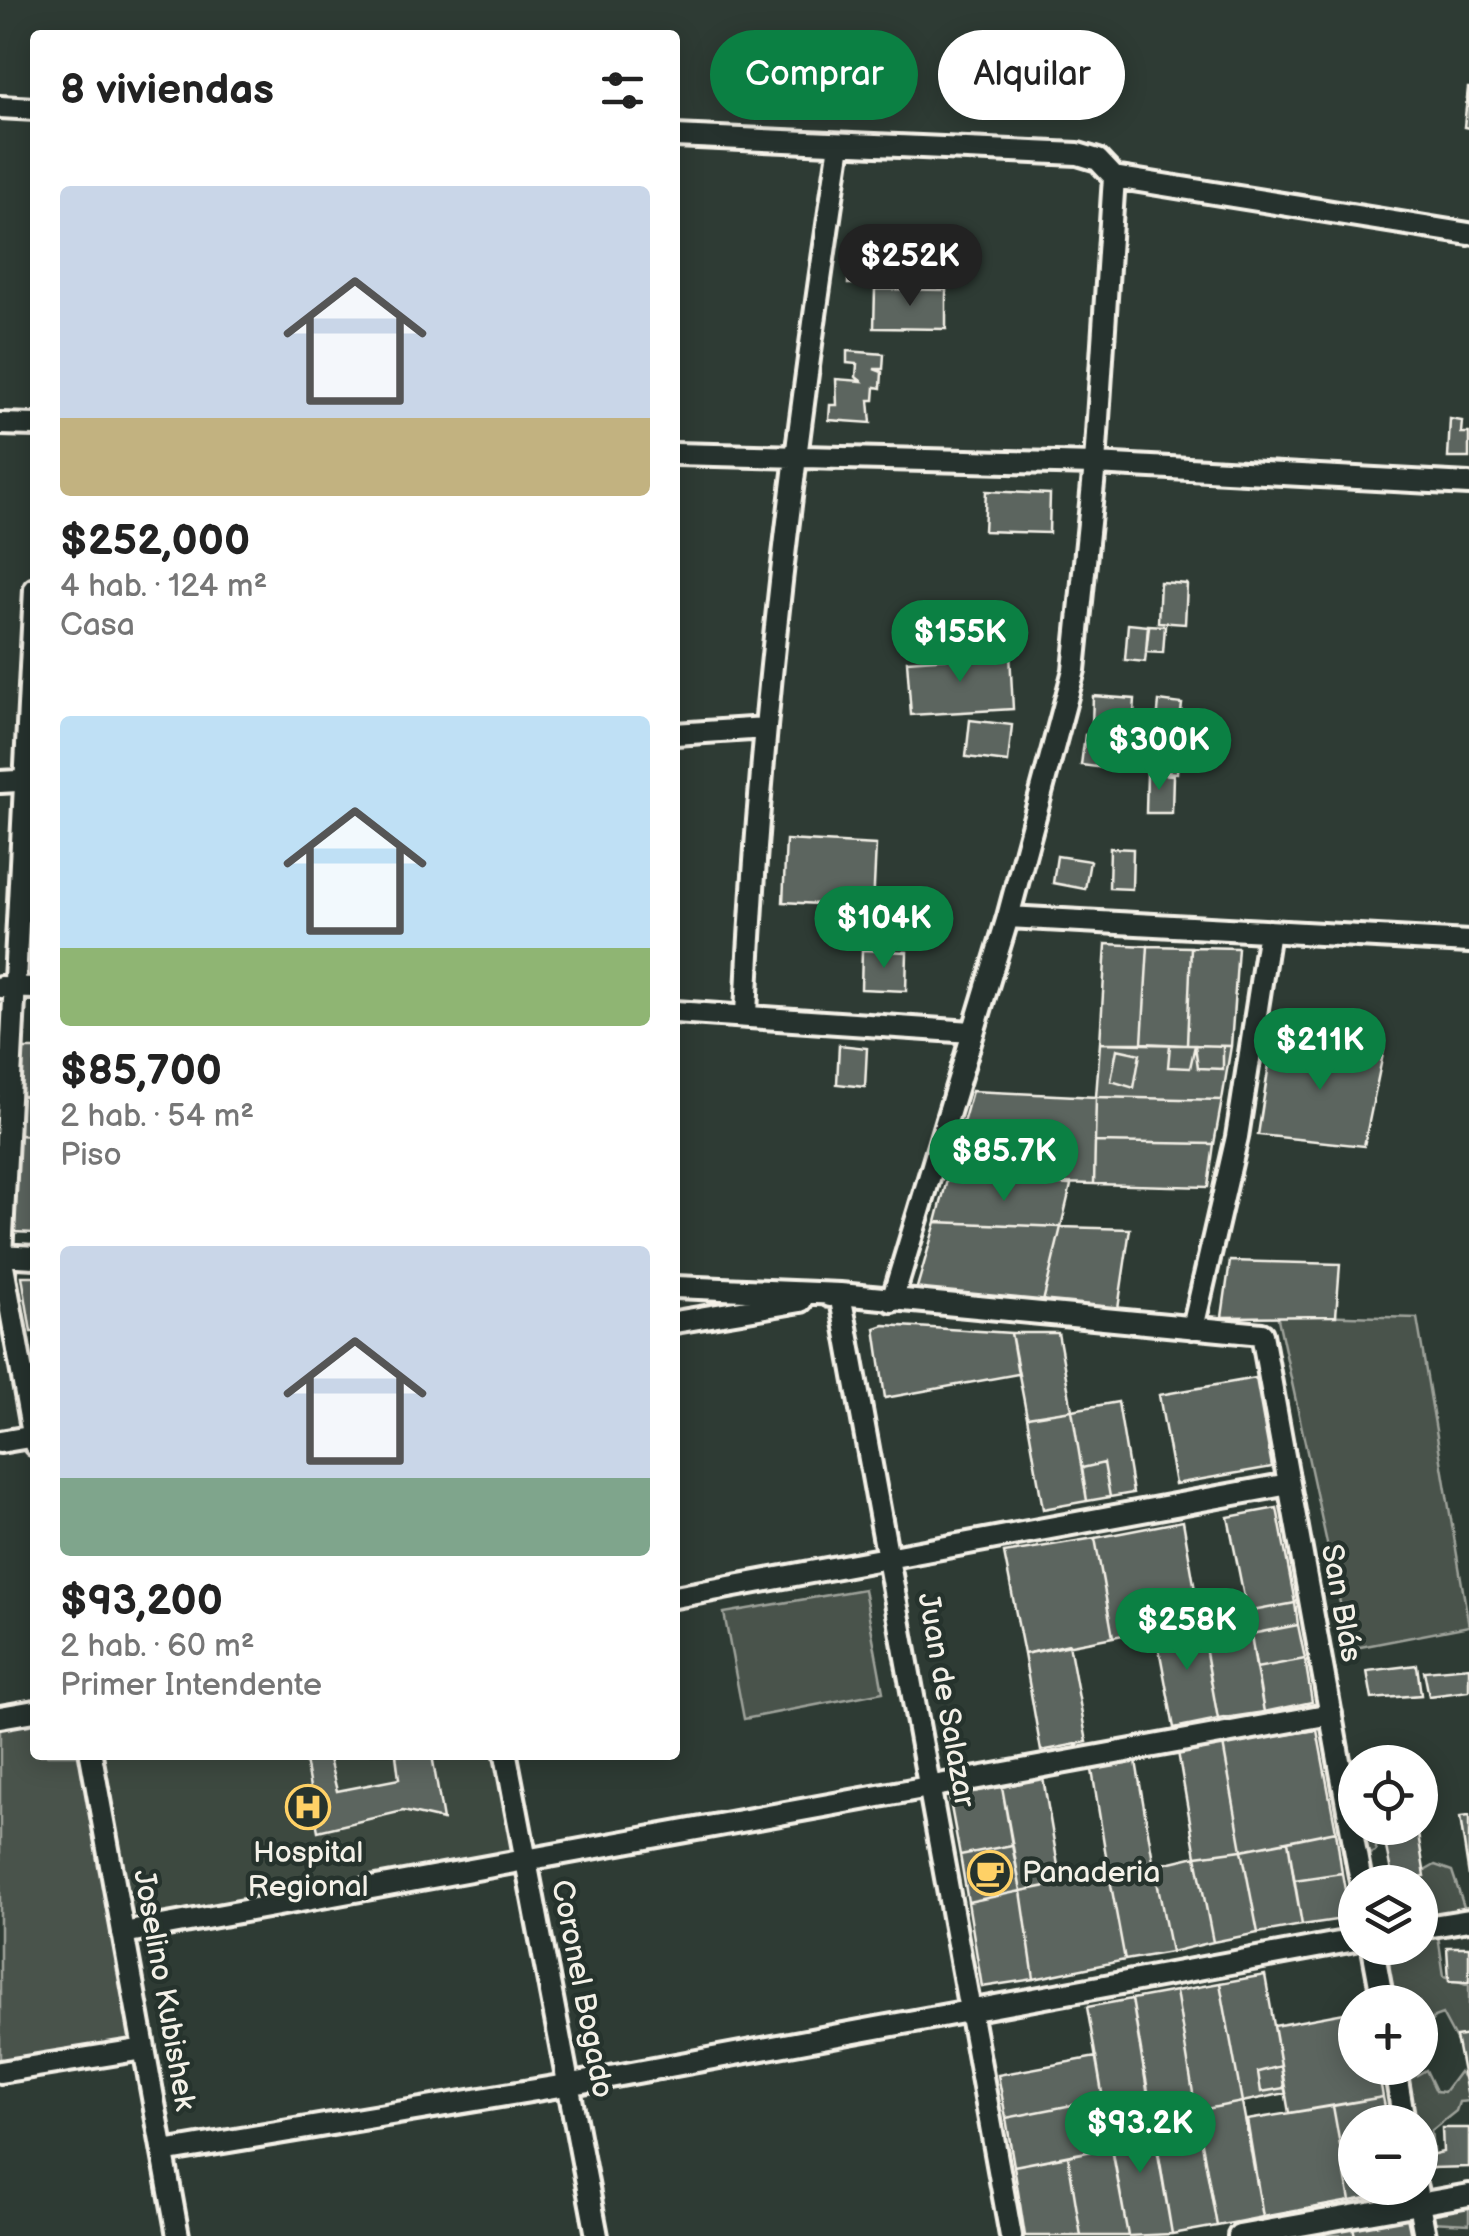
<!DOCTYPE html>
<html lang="es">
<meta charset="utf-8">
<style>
:root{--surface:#fff;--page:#f2f2f2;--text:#222;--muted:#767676;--accent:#0b8043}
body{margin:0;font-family:"Balsamiq Sans",sans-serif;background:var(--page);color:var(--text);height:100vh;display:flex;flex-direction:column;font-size:38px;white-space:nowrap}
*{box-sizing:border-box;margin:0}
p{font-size:32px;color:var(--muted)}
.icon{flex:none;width:55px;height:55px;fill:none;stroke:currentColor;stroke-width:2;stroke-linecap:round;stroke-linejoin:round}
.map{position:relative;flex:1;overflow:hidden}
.side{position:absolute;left:30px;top:30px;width:650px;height:1730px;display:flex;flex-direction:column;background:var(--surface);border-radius:10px;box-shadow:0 5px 25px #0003}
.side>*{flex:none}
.hud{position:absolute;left:710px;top:30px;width:608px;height:90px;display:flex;gap:20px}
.fabs{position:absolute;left:1338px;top:1745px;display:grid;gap:20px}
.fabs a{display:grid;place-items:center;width:100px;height:100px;border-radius:50%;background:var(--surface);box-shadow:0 5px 25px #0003;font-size:50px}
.price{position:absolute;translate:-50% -85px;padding:0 22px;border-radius:35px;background:var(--accent);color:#fff;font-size:32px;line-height:65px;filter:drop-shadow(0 2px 5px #0008)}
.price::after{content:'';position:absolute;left:50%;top:60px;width:30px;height:22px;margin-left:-15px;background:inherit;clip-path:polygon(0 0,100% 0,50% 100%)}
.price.active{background:#222;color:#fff}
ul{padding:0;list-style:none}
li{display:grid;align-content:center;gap:20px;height:530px;padding:0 30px}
li span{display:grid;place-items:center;height:310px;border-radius:10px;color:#555}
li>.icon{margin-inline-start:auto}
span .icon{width:180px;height:180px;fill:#fffc;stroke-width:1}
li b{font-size:42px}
h2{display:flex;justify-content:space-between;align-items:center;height:120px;padding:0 30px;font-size:42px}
.chip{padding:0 35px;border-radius:45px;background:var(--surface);box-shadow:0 5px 25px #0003;font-size:35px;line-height:90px}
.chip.active{background:var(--accent);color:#fff}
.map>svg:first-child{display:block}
</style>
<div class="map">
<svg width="1469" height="2236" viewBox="0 0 1469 2236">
<rect width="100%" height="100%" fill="#2e3b34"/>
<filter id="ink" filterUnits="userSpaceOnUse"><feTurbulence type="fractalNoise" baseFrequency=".01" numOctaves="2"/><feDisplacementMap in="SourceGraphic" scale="20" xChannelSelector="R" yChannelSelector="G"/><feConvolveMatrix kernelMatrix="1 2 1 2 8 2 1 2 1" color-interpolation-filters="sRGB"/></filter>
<g filter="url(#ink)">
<path fill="#3c4841" d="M91,1755H506L525,1860L123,1933Z"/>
<path fill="#48524c" stroke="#9ea29a" stroke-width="2.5" d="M1277,1314L1417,1318L1469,1626L1350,1649Z
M864,1589L883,1692L744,1719L724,1613Z
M35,1711V1755H91L144,2049L0,2072V1717Z
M1355,1828H1381L1375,1852L1363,1856Z
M1435,1865L1452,1871L1464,1907L1459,1918L1420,1922V1882H1405Z
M1437,1929L1444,1976L1469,1985V2037L1457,2042L1442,2014L1434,2017L1427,2032L1428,2042L1420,2052V2002H1382L1383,1974L1389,1967L1393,1948H1420V1932Z
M1426,2070L1436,2091L1444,2092L1459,2072L1469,2082V2101L1459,2102L1456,2111L1431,2131L1435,2168L1426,2170C1417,2156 1422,2144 1420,2129C1418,2116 1407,2099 1403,2083Z
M1469,2201V2224L1430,2222L1428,2211Z"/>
<path fill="#5c655e" stroke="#f4f1e8" stroke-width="2.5" d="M1468,88H1469V128L1464,127Z
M849,252L904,254V269L867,268L866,284H848Z
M875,289L946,290V329L874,328Z
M847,351L884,354L883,369H874L882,372L881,388L875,387L874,400H869L871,423L829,420L830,405H837L836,379L861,381L856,377L857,364L847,363Z
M1450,419L1462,421L1461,433H1469V458H1448Z
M986,491L1050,494L1049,533L984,531Z
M1160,582L1187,584L1185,624L1158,622Z
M1128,624L1149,626L1145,662L1125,660Z
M1148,625L1165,626L1163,653L1146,652Z
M1010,654L1013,709L911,715L907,661Z
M1093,696L1135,699L1133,728L1092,725Z
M1159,701L1182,704L1178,736L1156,734Z
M970,720L1012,725L1008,762L966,757Z
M1085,735L1125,740L1121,770L1081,765Z
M1155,741L1179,742L1177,773L1152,771Z
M1147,773L1173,775L1172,813H1146Z
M786,840L876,845L873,907L783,902Z
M1110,848L1133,849L1132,889L1109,888Z
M1057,856L1090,861L1085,889L1053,883Z
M892,903L930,914L924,934L886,923Z
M1106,944L1148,946L1142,1043H1100Z
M1148,946L1191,947L1187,1045L1142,1043Z
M1191,947L1238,948L1231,1046L1187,1045Z
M862,950L907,952L906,991L861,989Z
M1100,1043L1231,1046L1222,1100L1096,1097Z
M839,1045L867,1048L865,1087L837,1084Z
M1170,1045H1195L1190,1068L1168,1067Z
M1195,1045L1223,1046V1069L1198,1068Z
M1272,1045L1384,1049L1364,1146L1258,1135Z
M21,1049H35V1096H19Z
M1117,1049L1140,1054L1134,1088L1111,1081Z
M972,1091L1096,1097L1094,1184L947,1180Z
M19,1096H35V1136L17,1135Z
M1096,1097L1222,1100L1214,1144L1095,1142Z
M17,1135H35V1233L13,1232Z
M1095,1142L1214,1144L1208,1187L1094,1184Z
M947,1180L1071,1185L1061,1227L936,1222Z
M936,1222L1061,1227L1043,1302L916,1291Z
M1061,1227L1130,1229L1118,1309L1043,1302Z
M1230,1261L1340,1264L1336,1316L1222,1317Z
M22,1276H35V1332H31Z
M884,1325L1011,1333L1018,1374L885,1398L875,1328Z
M1011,1333H1058L1072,1410L1027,1417Z
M1256,1378L1272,1467L1175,1484L1159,1395Z
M1118,1402L1133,1493L1087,1501L1072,1410Z
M1072,1410L1087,1501L1043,1509L1027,1417Z
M1104,1463L1110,1497L1087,1501L1082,1468Z
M1277,1508L1295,1603L1247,1612L1228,1517Z
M1183,1521L1200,1619L1113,1637L1095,1538Z
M1095,1538L1113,1637L1024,1654L1004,1553Z
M1295,1603L1298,1625L1251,1634L1247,1612Z
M1247,1612L1264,1712L1218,1719L1200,1619Z
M1200,1619L1218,1719L1174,1728L1155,1627Z
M1298,1625L1305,1659L1256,1668L1251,1634Z
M1069,1644L1087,1742L1041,1751L1024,1654Z
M1305,1659L1312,1702L1264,1712L1256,1668Z
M1417,1665L1421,1695L1372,1699L1367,1671Z
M1469,1667V1691L1429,1696L1424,1671Z
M1317,1730L1336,1831L1242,1850L1223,1744Z
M1223,1744L1242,1850L1196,1856L1178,1752Z
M304,1755H328L337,1791L399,1779L396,1755H432L443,1820L403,1811L318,1831Z
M1136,1761L1154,1866L1109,1874L1092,1770Z
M1043,1778L1061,1883L1021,1891L1002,1787Z
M1002,1787L1012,1845L960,1855L949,1796Z
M1469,1816V1876L1460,1817Z
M1382,1828H1417L1425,1876L1393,1881Z
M1336,1831L1342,1873L1294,1880L1288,1841Z
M1288,1841L1302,1925L1258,1933L1242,1850Z
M1012,1845L1021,1891L968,1902L960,1855Z
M1242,1850L1258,1933L1213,1942L1196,1856Z
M1196,1856L1213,1942L1171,1952L1154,1866Z
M1154,1866L1171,1952L1125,1960L1109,1874Z
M1342,1873L1350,1918L1302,1925L1294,1880Z
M1109,1874L1125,1960L1034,1979L1021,1891Z
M1021,1891L1034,1979L982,1987L968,1902Z
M1447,1947H1469V1982L1449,1981Z
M1265,1975L1286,2093L1242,2102L1220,1983Z
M1220,1983L1242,2102L1196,2111L1176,1991Z
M1176,1991L1196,2111L1153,2120L1132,1999Z
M1132,1999L1151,2114L1107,2122L1087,2007Z
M1355,2011V2068H1378L1383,2097L1289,2113L1274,2026Z
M1469,2035V2098H1468L1456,2037Z
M1096,2057L1103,2099L1006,2118L998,2075Z
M1281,2066L1284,2088L1261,2092L1258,2072Z
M1383,2097L1388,2122H1355V2188H1399L1400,2192L1350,2201L1333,2106Z
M1103,2099L1112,2147L1014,2166L1006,2118Z
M1242,2102L1263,2217L1217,2226L1196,2111Z
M1333,2106L1350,2201L1263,2217L1247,2120Z
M1196,2111L1217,2226L1172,2234L1153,2120Z
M1151,2114L1172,2234L1128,2236L1107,2122Z
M1442,2128H1469V2167L1431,2168L1430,2155L1443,2152Z
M1112,2147L1128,2236H1081L1068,2156Z
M1068,2156L1081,2236H1025L1014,2166Z
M1407,2217L1411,2236H1355L1353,2227Z
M1353,2227L1355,2236H1309V2235Z"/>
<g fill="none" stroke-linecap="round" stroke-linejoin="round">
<defs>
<path id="street" d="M0,107L35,109
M675,136L1078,154L1098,160L1114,177L1469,234
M0,424L35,425
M675,454L1095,464L1469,484
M35,589L1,1255L35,1445
M675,734L766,728
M0,782L35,780
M1008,917L1469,942
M0,987L35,988
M675,1012L972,1032
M746,1014C759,721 796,435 840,144
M0,1255L35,1257
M675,1287L840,1294L1262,1334L1361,1882
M830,1296L840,1294L1011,2236
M892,1301L1008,917L1074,670L1095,464L1114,177
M675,1322L801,1301
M1193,1328L1237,1137L1269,931
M0,1442L35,1436
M675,1597L1289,1484
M0,1717L35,1711
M91,1755L178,2236
M506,1755L597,2236
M1420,1928L1469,1920
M123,1933L1331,1714
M1373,1948L1383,2002
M1395,2068L1404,2122
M0,2072L144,2049
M163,2152L572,2084L1355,1940
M1416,2188L1425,2236
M1239,2236L1469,2195"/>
</defs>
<use href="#street" stroke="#f4f1e8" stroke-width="28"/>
<use href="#street" stroke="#26332d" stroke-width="20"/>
</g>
</g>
<defs>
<symbol id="hospital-ring" viewBox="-11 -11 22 22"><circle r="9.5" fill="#26332d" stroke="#ffd166" stroke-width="1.5"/><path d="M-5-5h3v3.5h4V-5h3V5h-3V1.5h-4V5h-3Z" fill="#ffd166"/></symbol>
<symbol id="cafe-ring" viewBox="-11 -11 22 22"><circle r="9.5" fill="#26332d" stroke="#ffd166" stroke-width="1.5"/><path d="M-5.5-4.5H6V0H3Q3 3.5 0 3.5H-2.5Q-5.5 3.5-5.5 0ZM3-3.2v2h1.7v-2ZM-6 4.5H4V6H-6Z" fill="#ffd166"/></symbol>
</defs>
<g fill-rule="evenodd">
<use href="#hospital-ring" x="283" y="1782" width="50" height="50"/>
<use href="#cafe-ring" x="965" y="1848" width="50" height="50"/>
</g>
<g text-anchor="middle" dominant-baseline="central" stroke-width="9" stroke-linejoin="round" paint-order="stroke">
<g font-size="30" fill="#f4f1e8" stroke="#26332d">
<text transform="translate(1341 1603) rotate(80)">San Blás</text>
<text transform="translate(946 1700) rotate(80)">Juan de Salazar</text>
<text transform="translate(582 1989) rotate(79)">Coronel Bogado</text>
<text transform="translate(164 1990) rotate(80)">Joselino Kubishek</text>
</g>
<g font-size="30" fill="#f4f1e8" stroke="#26332d">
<text x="308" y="1853">Hospital<tspan x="308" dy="34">Regional</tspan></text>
<text x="1022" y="1873" text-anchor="start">Panaderia</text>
</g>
</g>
</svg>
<div class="fabs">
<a><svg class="icon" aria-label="locate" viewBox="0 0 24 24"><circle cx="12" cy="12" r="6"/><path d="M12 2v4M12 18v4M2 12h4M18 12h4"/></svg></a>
<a><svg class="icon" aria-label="layers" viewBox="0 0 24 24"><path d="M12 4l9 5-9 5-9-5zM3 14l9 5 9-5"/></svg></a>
<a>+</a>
<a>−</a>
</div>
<b class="price active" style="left:910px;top:309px">$252K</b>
<b class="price" style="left:960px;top:685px">$155K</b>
<b class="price" style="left:1159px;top:793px">$300K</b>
<b class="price" style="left:884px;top:971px">$104K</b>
<b class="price" style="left:1320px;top:1093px">$211K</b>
<b class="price" style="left:1004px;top:1204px">$85.7K</b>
<b class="price" style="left:1187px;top:1673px">$258K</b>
<b class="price" style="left:1140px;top:2176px">$93.2K</b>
<div class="hud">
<a class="chip active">Comprar</a>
<a class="chip">Alquilar</a>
</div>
<section class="side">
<h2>8 viviendas<svg class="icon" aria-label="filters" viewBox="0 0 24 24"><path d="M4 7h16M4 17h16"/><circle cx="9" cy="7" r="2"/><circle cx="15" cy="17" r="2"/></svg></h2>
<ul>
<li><span style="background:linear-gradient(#c9d6e8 75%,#c2b280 0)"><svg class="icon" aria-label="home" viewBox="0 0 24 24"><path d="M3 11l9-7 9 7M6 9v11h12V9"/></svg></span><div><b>$252,000</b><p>4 hab. · 124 m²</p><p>Casa</p></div></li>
<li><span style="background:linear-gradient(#bfe0f5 75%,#8fb573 0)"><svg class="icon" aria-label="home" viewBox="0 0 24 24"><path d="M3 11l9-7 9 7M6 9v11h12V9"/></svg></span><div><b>$85,700</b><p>2 hab. · 54 m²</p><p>Piso</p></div></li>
<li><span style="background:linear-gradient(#c9d6e8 75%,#7fa58c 0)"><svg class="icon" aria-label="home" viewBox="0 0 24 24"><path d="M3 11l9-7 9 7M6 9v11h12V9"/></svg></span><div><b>$93,200</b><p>2 hab. · 60 m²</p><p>Primer Intendente</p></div></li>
</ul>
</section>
</div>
